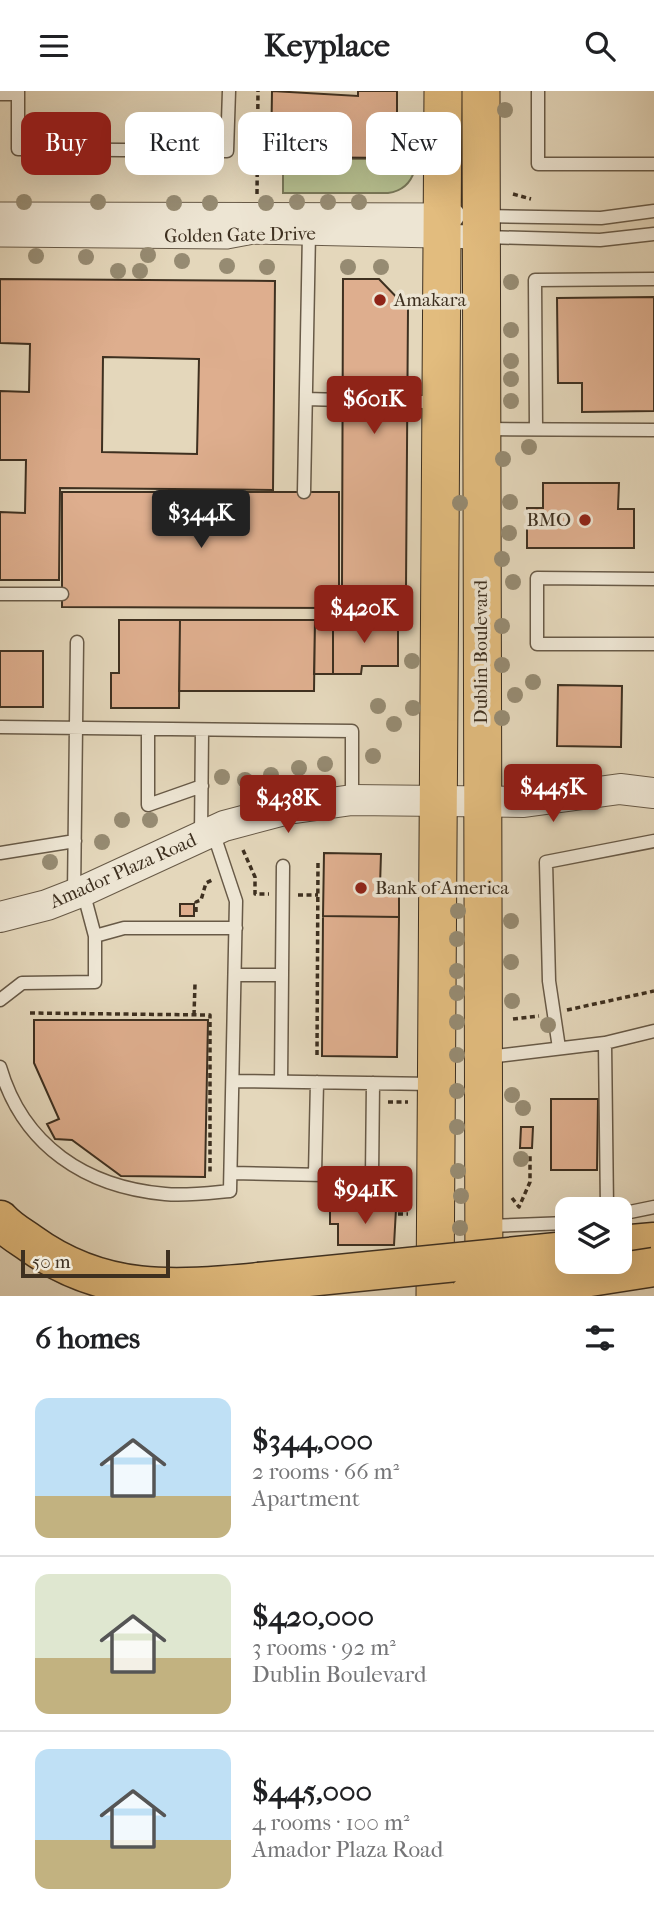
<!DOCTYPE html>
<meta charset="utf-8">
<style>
:root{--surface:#fff;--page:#f2f2f2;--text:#202124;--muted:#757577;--line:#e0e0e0;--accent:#8f2418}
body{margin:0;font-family:"IM FELL French Canon",serif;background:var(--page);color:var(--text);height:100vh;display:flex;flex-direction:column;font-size:26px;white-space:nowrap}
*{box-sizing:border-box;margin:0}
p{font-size:23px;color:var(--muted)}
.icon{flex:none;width:38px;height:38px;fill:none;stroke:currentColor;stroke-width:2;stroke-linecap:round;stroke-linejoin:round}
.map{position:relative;height:1205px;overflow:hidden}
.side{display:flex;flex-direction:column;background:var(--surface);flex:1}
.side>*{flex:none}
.top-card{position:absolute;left:21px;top:21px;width:612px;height:63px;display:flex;gap:14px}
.controls{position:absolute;left:555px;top:1106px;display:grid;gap:14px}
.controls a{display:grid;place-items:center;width:77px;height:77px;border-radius:14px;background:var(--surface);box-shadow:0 7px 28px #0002;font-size:35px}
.scale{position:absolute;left:21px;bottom:18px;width:149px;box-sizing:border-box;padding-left:7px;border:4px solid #3e3020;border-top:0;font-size:19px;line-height:24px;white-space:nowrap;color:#3e3020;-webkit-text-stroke:5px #ede5d3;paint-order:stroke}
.price{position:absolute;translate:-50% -60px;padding:0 16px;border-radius:7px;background:var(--accent);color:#fff;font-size:23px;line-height:46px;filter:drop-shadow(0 2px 4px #0008)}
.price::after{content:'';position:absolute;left:50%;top:42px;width:21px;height:16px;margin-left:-10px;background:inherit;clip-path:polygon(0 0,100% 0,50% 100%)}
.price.active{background:#222;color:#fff}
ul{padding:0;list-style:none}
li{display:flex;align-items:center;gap:21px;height:175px;padding:0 35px}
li+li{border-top:2px solid var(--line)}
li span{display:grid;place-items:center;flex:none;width:196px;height:140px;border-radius:14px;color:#555}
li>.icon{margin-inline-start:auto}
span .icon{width:84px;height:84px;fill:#fffc;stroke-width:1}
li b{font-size:30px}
h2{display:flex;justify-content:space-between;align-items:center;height:84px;padding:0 35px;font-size:30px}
.chip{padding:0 24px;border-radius:14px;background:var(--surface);box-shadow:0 7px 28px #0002;font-size:24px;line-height:63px}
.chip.active{background:var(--accent);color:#fff}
header{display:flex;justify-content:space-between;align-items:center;height:91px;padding:0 35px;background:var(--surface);font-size:32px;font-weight:700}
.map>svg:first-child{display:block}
</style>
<header><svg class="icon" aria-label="menu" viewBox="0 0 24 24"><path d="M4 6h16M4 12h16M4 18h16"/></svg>Keyplace<svg class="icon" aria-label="search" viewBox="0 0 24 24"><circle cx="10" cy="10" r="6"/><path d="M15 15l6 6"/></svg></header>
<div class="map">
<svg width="654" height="1205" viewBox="0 0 654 1205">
<rect width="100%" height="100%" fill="#e4d7bb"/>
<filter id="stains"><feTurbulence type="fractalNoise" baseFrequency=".00286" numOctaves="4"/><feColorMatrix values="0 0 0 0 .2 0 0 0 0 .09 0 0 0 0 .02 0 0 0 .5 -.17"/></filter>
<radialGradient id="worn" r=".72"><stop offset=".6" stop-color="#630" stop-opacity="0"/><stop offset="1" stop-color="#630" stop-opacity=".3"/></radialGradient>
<path fill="#b6be8e" stroke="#7a7757" stroke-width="2" d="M402,36H416C417,61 422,97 388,102H283V68H401Z"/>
<path fill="#deae8e" stroke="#3e3020" stroke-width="2" fill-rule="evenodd" d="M272,0L358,5V0H397V67L271,66Z
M0,188L275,190L273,399L60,397L59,489H0V421L25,422L26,369H0V300L29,301L30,253L0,252ZM103,266L199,268L197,363L102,361Z
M343,188H379L408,218L406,497L342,496Z
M654,206V320L582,321V292H558L557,207Z
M543,392H619L618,418H634V457H527V417H543Z
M62,401H339V517L62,516Z
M398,528V575H362L361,583H333V529Z
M119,529H180L179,617H111V582H119Z
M180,529H315L314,600H179Z
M315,529H333V583H314Z
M0,560H43V616H0Z
M558,594L622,595L621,656L557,655Z
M324,762L381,763L380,795H399V826L323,825Z
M180,813H194V825H180Z
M323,825L399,826L397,966L322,965Z
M34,929H208L205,1086L121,1085L72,1049L55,1048L47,1033L59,1028L34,972Z
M551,1008H598L597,1079H551Z
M521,1036H533L532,1057H520Z
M330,1118H396L394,1154H338V1133H330Z"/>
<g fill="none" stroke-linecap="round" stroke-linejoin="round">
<defs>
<path id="service" d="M18,0V58L227,60L229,0
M538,0V73H654
M0,3H18
M483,125L601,127L654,120
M484,146L600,149L654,143
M306,308L343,309
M407,311H438
M486,338L654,339
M536,338L535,189L654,188
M304,401L309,142
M654,488L537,487V553H654
M0,503H62
M0,636L352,640V709
M148,638V714L202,695
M201,745L202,639
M0,762L75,750
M74,803L77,551
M95,845L124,837H236
M235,884H282
M0,909L22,892L95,891V845L83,800
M605,952L654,940
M559,957L549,890L546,771L654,750
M488,966L605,952L607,1118
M0,976C23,1055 86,1096 165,1103C186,1105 209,1102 230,1100L236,810L213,741
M234,990L433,993
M281,991L283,775
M231,1082L372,1085L373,992
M315,1083L317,991
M620,1123L654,1116
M487,1135L567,1132"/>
<path id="minor" d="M0,123L453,124
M0,144L227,146L254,141L480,146"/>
<path id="tertiary" d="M0,826L47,814L83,800L224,735L288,718L352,709L524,711L620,698L654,702"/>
<path id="primary" d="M481,0L484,1199
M435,1205L443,0"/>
<path id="motorway" d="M0,1129C8,1138 20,1145 30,1152C103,1205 174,1199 259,1191
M620,1154L654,1151"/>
</defs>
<use href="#service" stroke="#685a47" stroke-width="15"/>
<use href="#minor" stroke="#685a47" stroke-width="25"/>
<use href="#tertiary" stroke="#685a47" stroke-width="32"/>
<use href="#primary" stroke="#3e3020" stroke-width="39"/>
<use href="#motorway" stroke="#3e3020" stroke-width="41"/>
<path stroke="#3e3020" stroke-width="3.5" stroke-dasharray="5 3.5" stroke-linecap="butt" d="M257,103L258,0
M513,103L531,108
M243,759L255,786V803H269
M298,804H318
M196,821V811L201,809L206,792L214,788
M567,919L654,900
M30,922L210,924V1082
M194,924L195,893
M513,928L539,925
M317,964L318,769
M388,1011H408
M512,1107L519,1116L530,1091V1062
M337,1116H398V1123H408
M366,1116V1100"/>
<use href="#service" stroke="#ede5d3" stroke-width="12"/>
<use href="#minor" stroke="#ede5d3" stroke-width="23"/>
<use href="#tertiary" stroke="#ede5d3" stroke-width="30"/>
<use href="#primary" stroke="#e2bc7e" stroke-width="37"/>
<use href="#motorway" stroke="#e2bc7e" stroke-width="38"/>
<defs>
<path id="motorway-bridge" d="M259,1191L567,1160
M468,1205L654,1176"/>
</defs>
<use href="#motorway-bridge" stroke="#3e3020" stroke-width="41" stroke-linecap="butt"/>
<use href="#motorway-bridge" stroke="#e2bc7e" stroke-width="38"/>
</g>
<g fill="#968b72">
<circle cx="505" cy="19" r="8"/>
<circle cx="24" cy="111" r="8"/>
<circle cx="98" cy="111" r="8"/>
<circle cx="297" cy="111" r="8"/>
<circle cx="328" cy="111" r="8"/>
<circle cx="359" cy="111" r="8"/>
<circle cx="174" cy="112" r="8"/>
<circle cx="210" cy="112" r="8"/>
<circle cx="266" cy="112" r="8"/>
<circle cx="148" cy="164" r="8"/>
<circle cx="36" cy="165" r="8"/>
<circle cx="86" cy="166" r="8"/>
<circle cx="182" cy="170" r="8"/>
<circle cx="227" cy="175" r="8"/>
<circle cx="267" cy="176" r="8"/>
<circle cx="348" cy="176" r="8"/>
<circle cx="381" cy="176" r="8"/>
<circle cx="118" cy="180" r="8"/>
<circle cx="140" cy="180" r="8"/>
<circle cx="511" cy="191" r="8"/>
<circle cx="511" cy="239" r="8"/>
<circle cx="511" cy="270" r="8"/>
<circle cx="511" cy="288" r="8"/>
<circle cx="511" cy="310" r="8"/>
<circle cx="529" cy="356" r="8"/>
<circle cx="503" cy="368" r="8"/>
<circle cx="510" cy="411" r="8"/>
<circle cx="460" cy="412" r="8"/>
<circle cx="509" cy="442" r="8"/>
<circle cx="502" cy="468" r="8"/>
<circle cx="513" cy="491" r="8"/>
<circle cx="502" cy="535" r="8"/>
<circle cx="412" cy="570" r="8"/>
<circle cx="502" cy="574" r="8"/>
<circle cx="533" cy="591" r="8"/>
<circle cx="515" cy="604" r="8"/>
<circle cx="378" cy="615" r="8"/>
<circle cx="413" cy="617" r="8"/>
<circle cx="502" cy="627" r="8"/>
<circle cx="394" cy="633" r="8"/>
<circle cx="373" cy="665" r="8"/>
<circle cx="325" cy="673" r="8"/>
<circle cx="299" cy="677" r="8"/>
<circle cx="271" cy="684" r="8"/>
<circle cx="222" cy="686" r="8"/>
<circle cx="245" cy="689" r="8"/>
<circle cx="122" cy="729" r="8"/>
<circle cx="150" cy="729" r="8"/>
<circle cx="102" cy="751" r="8"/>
<circle cx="50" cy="771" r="8"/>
<circle cx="458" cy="820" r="8"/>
<circle cx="511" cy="830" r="8"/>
<circle cx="457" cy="848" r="8"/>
<circle cx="511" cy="871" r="8"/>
<circle cx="457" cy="880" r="8"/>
<circle cx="457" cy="902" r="8"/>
<circle cx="512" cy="910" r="8"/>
<circle cx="457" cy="931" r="8"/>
<circle cx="548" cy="934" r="8"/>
<circle cx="457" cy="964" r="8"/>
<circle cx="457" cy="1000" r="8"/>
<circle cx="512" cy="1004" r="8"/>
<circle cx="523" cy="1017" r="8"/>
<circle cx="457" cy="1036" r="8"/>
<circle cx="521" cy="1068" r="8"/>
<circle cx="458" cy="1080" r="8"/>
<circle cx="461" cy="1105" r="8"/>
<circle cx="460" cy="1137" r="8"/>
</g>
<g fill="#8f2418" stroke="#ede5d3" stroke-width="2.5">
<circle cx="380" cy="209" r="7"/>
<circle cx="585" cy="429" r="7"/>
<circle cx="361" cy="797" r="7"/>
</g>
<g text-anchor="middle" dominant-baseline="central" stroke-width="7" stroke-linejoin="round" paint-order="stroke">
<g font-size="19" fill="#3e3020" stroke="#ede5d3">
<text transform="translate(240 144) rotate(-1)">Golden Gate Drive</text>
<text transform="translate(481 561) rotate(-90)">Dublin Boulevard</text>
<text transform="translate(123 780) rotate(-24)">Amador Plaza Road</text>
</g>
<g font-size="19" fill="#3e3020" stroke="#ede5d3" text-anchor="start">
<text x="394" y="209">Amakara</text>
<text x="571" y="429" text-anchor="end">BMO</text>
<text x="375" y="797">Bank of America</text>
</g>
</g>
<rect width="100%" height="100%" filter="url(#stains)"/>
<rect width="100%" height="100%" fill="url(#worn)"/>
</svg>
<div class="controls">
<a><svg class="icon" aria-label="layers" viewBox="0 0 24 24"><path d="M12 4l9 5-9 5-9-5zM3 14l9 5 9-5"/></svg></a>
</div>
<div class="scale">50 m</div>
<b class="price" style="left:374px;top:345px">$601K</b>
<b class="price active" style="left:201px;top:459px">$344K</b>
<b class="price" style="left:364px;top:554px">$420K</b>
<b class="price" style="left:553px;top:733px">$445K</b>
<b class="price" style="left:288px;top:744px">$438K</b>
<b class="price" style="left:365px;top:1135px">$941K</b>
<div class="top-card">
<a class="chip active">Buy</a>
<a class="chip">Rent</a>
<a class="chip">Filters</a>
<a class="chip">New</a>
</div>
</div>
<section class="side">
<h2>6 homes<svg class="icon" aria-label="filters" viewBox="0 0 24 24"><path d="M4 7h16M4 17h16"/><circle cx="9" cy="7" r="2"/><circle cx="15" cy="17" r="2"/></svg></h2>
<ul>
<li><span style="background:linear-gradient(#bfe0f5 70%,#c2b280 0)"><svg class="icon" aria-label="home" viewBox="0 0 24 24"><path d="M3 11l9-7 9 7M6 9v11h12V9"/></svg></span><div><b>$344,000</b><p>2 rooms · 66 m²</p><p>Apartment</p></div></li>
<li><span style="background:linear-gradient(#dfe7d0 60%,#c2b280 0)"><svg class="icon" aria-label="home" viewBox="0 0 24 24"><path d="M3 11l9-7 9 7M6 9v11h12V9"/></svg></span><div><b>$420,000</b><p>3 rooms · 92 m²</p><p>Dublin Boulevard</p></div></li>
<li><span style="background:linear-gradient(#bfe0f5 65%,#c2b280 0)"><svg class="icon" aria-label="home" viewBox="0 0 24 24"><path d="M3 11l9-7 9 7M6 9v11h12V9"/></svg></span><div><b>$445,000</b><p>4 rooms · 100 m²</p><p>Amador Plaza Road</p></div></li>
</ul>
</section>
